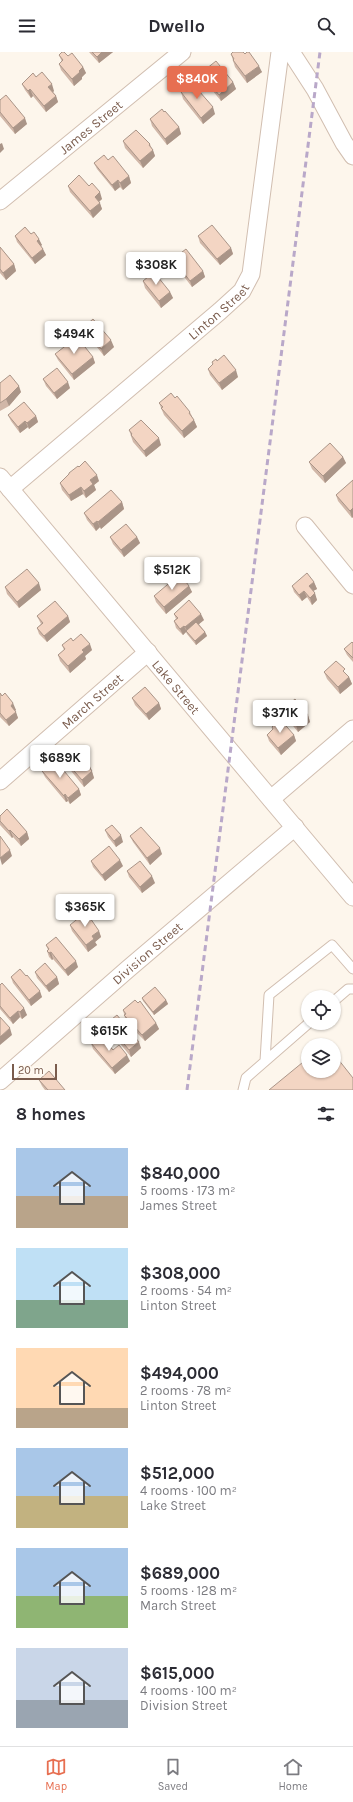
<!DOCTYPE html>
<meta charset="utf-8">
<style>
:root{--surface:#fff;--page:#f7f7f7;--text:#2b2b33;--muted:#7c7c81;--line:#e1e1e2;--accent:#e76f51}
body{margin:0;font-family:Karla,sans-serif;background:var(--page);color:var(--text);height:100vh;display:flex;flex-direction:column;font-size:15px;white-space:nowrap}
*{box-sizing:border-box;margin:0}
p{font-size:13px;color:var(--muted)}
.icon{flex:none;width:22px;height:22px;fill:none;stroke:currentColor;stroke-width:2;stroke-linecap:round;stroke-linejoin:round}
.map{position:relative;height:1038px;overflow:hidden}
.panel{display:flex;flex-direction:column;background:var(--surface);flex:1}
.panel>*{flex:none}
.controls{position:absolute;left:301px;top:938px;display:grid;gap:8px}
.controls a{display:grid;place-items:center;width:40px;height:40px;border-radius:50%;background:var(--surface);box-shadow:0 1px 3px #0004;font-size:20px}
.scale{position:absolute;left:12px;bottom:10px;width:45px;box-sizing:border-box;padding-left:4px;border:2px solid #7a5c4d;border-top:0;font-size:11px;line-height:14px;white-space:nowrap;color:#7a5c4d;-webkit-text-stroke:3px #fffaf3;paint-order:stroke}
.price{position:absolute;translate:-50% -34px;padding:0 9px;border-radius:4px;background:#fff;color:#222;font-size:13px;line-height:26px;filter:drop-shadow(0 1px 2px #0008)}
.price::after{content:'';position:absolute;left:50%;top:24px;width:12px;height:9px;margin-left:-6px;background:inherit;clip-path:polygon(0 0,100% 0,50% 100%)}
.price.active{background:var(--accent);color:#fff}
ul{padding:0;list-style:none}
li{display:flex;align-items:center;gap:12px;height:100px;padding:0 16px}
li span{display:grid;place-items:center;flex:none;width:112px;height:80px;border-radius:0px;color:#555}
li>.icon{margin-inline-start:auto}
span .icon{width:48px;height:48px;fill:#fffc;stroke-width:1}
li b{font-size:17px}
h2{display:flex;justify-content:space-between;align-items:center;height:48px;padding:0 16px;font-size:17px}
header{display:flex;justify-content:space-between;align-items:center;height:52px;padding:0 16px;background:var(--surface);font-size:18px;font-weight:700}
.tabs{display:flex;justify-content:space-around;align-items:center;height:56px;border-top:1px solid var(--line);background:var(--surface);font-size:11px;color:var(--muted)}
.tabs a{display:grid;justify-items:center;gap:2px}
.tabs .active{color:var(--accent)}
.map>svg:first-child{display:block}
</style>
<header><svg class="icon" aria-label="menu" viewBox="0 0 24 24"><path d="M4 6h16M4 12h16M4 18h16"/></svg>Dwello<svg class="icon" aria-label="search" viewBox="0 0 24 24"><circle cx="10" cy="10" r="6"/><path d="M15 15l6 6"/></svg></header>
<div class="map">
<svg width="353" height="1038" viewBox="0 0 353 1038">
<rect width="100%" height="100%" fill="#fdf6ec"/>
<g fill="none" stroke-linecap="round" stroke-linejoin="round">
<defs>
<path id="lane" d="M334,949L348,937H353
M265,1009L269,943L332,893L353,917
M243,1038L246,1026L309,971"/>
<g id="street">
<path d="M291,0L315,37L344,91L353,104"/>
<path id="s1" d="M0,149L182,0"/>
<path id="s2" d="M0,425L353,845"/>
<path id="s3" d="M10,437L220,259L242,239L251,222L280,0"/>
<path d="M305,474L353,533"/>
<path id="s4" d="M0,729L148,600"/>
<path d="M271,747L353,677"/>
<path id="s5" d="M0,1029L128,917L295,775"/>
</g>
</defs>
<use href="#lane" stroke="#d1beb0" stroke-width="11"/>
<use href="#street" stroke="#d1beb0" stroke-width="19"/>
<use href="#lane" stroke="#fff" stroke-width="9"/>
<use href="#street" stroke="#fff" stroke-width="17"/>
<path stroke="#b9a8c9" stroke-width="3" stroke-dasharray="6 4" stroke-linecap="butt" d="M187,1038L320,0"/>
</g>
<path fill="#d1b7a8" d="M89,0H113L99,11Z
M231,2H245L262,20L247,31L235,15Z
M59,3L68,4L83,15L86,21L82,25V27L74,34L61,18L59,12L62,10Z
M201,21L233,30L236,37L221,49L204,28Z
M36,25L54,39L53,40L56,44L58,50L46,60L33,44L31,46L25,38L22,32Z
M181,40L215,62L203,72L183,47Z
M0,48L27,72L15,82L0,64Z
M150,67L179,75L181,82L167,93L152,74Z
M123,89L150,92L155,104L143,116L125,96Z
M108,108L129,124L131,131L123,138L120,135L115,139L97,117L94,111Z
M68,134H89L102,147L99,150L102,157L93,166L70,140Z
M31,182L42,193L41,194L46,203L35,212L17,190L15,184Z
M198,184L231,196L233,202L220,213L200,191Z
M0,195L14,212L16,219L6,228L0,221Z
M173,207L203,219L205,225L192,235L175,213Z
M143,229L170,240L173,246L161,256L145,236Z
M84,275L114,295L104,304L86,281Z
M55,302L93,305L95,311L74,328L58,308Z
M217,309L238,325L222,338L210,323L208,317L213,313L212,310Z
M43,327L70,336L57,347L46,334Z
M0,331L21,340L9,354L0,359Z
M175,346L190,360L197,375L184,386L164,363L159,351Z
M8,363L36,364L38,370L29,377L28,375L20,381L11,369Z
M129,378L161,393L146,405L133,390Z
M343,405L346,411L325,431L312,417L309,410Z
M69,421L99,429L94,433L96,438L86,446L83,442L71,449L62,438L60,431L69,422Z
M353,428V465L352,466L338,449L336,443Z
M122,450L124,457L101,477L100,475L96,479L87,468L84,461Z
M110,485H137L140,491L124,505L113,492Z
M314,530L317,537L313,539L317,548L312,553L307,545L302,549L294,540L292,534Z
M189,534L192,540L166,562L156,550L154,544Z
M5,535L41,538L19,556L7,542Z
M174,562L204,568L199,572L205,580L207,584L196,593L187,582L186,580L183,583L176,576L174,569L176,567Z
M37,564H68L70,570L47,590L39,582L37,576L41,572Z
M73,589L92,598L85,604L86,607L70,621L60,609L58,603L64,598L62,593Z
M353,591V610L347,603L344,597Z
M324,620L347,623L349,625L352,632L340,642L327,627Z
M0,641L16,658L15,659L18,666L9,674L0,665Z
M132,646L159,651L161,657L149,668L135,653Z
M283,657L308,663L310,670L298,680L285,664Z
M272,675L294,683L296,689L281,703L269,689L267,683L273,678Z
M68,703L89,712L94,726L84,735L64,710L61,704Z
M42,719L79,737L81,743L70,752L68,749L66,750L45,725Z
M0,764L27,780L29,787L21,794L13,785L12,786L0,773Z
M105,778L123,790L116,795L108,785Z
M130,784L162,802L150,813L133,790Z
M91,809L123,814L105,829L93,815Z
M127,819L155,831L142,841L129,825Z
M70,873L99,879L101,885L95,890L97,893L88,900L72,879Z
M46,893L78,915L68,924L53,907L52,908L49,905L47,899L48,898Z
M35,920L57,925L59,932L49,940L37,926Z
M11,925L42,945L31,954L13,931Z
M0,933L27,963L22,967L20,965L13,972L0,957Z
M142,946L166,948L168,952L154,963L143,949Z
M123,958L156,971L159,977L145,989L126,970Z
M107,971L141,996L131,1005L109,978Z
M91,991L113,998L130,1009L115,1022L93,997Z
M39,1028L65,1038H45L42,1034Z"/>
<path fill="#aa9588" d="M102,0H113L99,11L97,5Z
M259,14L262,20L247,31L245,24Z
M83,15L86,21L82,25V27L74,34L72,27L79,19Z
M233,30L236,37L221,49L219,43Z
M52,32L54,39L51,42L48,35Z
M30,37L33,44L31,46L28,39Z
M56,44L58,50L46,60L44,54Z
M213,55L215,62L203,72L201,66Z
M25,66L27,72L15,82L13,76Z
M179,75L181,82L167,93L165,87Z
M2,91L4,97L0,101V92Z
M153,98L155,104L143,116L140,109Z
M129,124L131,131L123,138L120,131Z
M118,128L120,135L115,139L112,133Z
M100,140L102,147L97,151L95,145Z
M100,151L102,157L93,166L90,159Z
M39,187L42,193L39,195L37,189Z
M231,196L233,202L220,213L217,207Z
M43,197L46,203L35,212L32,206Z
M14,212L16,219L6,228L3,221Z
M203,219L205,225L192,235L190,229Z
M170,240L173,246L161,256L159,249Z
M111,288L114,295L104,304L101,297Z
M93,305L95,311L74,328L72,322Z
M236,318L238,325L222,338L219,331Z
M68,330L70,336L57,347L54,341Z
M19,334L21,340L9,354L6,347Z
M36,364L38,370L29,377L27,371Z
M194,368L197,375L184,386L182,379Z
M25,369L28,375L20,381L18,375Z
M159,386L161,393L146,405L144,399Z
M343,405L346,411L325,431L323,424Z
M97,423L99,429L94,433L96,438L86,446L84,439L90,428Z
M81,435L83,442L71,449L69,443Z
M122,450L124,457L101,477L98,470Z
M353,456V465L352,466L350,459Z
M97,469L100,475L96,479L93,472Z
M137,485L140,491L124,505L121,498Z
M314,530L317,537L311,540L309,534Z
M39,531L41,538L19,556L17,550Z
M189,534L192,540L166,562L164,555Z
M304,539L307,545L302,549L299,543Z
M315,541L317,548L312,553L310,546Z
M201,562L204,568L188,581L185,575Z
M68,564L70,570L47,590L44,584Z
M184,574L187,580L186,579V580L183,583L180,577Z
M205,580L207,584L196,593L195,589Z
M90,592L92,598L85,604L86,607L70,621L68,614L82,598Z
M349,625L352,632L340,642L338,635Z
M13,651L16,658L13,660L11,654Z
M159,651L161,657L149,668L146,662Z
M16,660L18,666L9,674L6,668Z
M308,663L310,670L298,680L296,673Z
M294,683L296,689L281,703L278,696Z
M89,712L92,719L88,714Z
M92,719L94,726L84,735L82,728Z
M79,737L81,743L70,752L68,746Z
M65,742L68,749L66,750L64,744Z
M10,778L13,785L12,786L9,779Z
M27,780L29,787L21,794L19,787Z
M121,783L123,790L116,795L114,789Z
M160,796L162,802L150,813L147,806Z
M10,798L12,804L2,813L0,806Z
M120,808L123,814L105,829L102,823Z
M152,824L155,831L142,841L140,835Z
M99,879L101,885L95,890L97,893L88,900L86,893L92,884Z
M51,900L53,907L52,908L49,901Z
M76,909L78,915L68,924L65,918Z
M57,925L59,932L49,940L46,934Z
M40,939L42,945L31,954L29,948Z
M166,948L168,952L154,963L153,960Z
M24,956L27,963L22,967L20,960Z
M18,959L20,965L13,972L10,966Z
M156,971L159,977L145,989L142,983Z
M10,976L12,983L0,993V985Z
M139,990L141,996L131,1005L129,998Z
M127,1003L130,1009L115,1022L112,1016Z"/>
<path fill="#f3d5c3" stroke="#aa9588" d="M62,0H64L68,4L72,1L83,15L79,19L80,20L72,27L59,12L63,8L59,3Z
M92,0H102L97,5Z
M233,0H243L245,2L247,0H249L259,14L245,24L233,8L234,7L231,2Z
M216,9L233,30L219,43L201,21Z
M42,20L52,32L48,35L56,44L44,54L30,37L28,39L22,32L33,21L36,25Z
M192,31L213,55L201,66L181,40Z
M6,43L25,66L13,76L0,60V48Z
M162,57L164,60L165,59L179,75L165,87L150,67Z
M136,78L150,92L149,93L153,98L140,109L123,89Z
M104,103L108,108L113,104L129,124L120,131L118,128L112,133L94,111Z
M79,123L89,134L92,131L100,140L95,145L100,151L90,159L68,134Z
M212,173L231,196L217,207L198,184Z
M25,175L31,182L34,180L39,187L37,189L43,197L32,206L15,184Z
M0,195L14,212L3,221L0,217Z
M186,197L203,219L190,229L173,207Z
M154,220L170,240L159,249L143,229Z
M93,267L111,288L101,297L84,275Z
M77,285L93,305L72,322L55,302Z
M224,303L236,318L219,331L208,317L213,312L212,310L216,307L217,309Z
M57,316L68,330L54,341L43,327Z
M10,323L19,334L6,347L0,351V331Z
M171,341L175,346L177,344L190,360L189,361L194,368L182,379L161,356L163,355L159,351Z
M24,350L36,364L27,371L25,369L18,375L8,363Z
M141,368L159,386L144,399L131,383L132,382L129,378Z
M330,391L343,405L323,424L309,410Z
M85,409L97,423L90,428L93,432L84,439L81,435L69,443L60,431L69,422V421L78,414L79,415Z
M353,428V456L350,459L336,443Z
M111,438L122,450L98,470L97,469L93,472L84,461Z
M126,472L137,485L121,498L110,485Z
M27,517L39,531L17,550L5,535Z
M307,521L314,530L309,534L315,541L310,546L304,539L299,543L292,534Z
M180,522L189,534L164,555L154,544Z
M189,548L201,562L185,575L184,574L180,577L174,569L178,566L174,562Z
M55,549L68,564L44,584L37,576L43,571L37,564Z
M196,570L205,580L195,589L186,579Z
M81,582L90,592L82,598L84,600L68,614L58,603L65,597L62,593L71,586L73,589Z
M352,590L353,591V606L344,597Z
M336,609L345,617L343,619L349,625L338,635L324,620Z
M145,635L159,651L146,662L132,646Z
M0,641L2,644L5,641L13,651L11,654L16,660L6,668L0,661Z
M295,647L308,663L296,673L283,657Z
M280,667L294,683L278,696L267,683L273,677L272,675Z
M75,696L89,712L88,714L92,719L82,728L61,704L66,700L68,703Z
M55,708L79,737L68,746L65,742L64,744L42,719Z
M7,757L27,780L19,787L10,778L9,779L0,769V764Z
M112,773L121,783L114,789L105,778Z
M141,775L160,796L147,806L130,784Z
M0,784L10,798L0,806Z
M109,794L120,808L102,823L91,809Z
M140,809L152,824L140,835L127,819Z
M86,860L99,879L92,884L94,887L86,893L70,873Z
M56,885L76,909L65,918L51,900L49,901L47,899L49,897L46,893Z
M45,911L57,925L46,934L35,920Z
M20,917L26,924L27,923L40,939L29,948L11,925Z
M2,931L24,956L20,960L18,959L10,966L0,954V933Z
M155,935L166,948L153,960L142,946Z
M135,948L138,951L140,949L156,971L142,983L124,963L126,962L123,958Z
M117,963L139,990L129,998L107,971Z
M0,965L10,976L0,985Z
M100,983L113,998L119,993L127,1003L112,1016L91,991Z
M334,1002L353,1026V1038H269L308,1006V1019H334Z
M49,1019L65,1038H48L39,1028Z"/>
<g text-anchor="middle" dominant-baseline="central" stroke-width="4" stroke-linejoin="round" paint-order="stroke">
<g font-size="13" fill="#7a5c4d" stroke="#fffaf3">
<text stroke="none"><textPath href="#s1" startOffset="117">James Street</textPath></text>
<text stroke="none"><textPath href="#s3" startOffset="274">Linton Street</textPath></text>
<text stroke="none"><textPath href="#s2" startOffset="274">Lake Street</textPath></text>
<text stroke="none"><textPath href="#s4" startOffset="122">March Street</textPath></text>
<text stroke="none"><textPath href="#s5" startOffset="195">Division Street</textPath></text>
</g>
</g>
</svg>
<div class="controls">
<a><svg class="icon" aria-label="locate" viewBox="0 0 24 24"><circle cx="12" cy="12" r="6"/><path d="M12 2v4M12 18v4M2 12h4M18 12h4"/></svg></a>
<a><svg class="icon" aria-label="layers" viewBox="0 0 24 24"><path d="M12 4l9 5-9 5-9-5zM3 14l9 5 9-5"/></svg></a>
</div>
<div class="scale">20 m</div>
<b class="price active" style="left:197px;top:48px">$840K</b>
<b class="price" style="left:156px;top:234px">$308K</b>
<b class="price" style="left:74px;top:303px">$494K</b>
<b class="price" style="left:172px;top:539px">$512K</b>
<b class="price" style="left:280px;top:682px">$371K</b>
<b class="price" style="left:60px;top:727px">$689K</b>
<b class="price" style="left:85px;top:876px">$365K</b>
<b class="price" style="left:109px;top:1000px">$615K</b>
</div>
<section class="panel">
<h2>8 homes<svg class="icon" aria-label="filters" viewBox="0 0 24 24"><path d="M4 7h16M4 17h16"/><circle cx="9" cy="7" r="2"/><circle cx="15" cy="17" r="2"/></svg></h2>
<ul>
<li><span style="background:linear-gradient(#a9c7e8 60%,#b9a48a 0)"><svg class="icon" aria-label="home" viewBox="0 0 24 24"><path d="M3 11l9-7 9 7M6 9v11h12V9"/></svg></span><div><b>$840,000</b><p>5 rooms · 173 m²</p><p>James Street</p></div></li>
<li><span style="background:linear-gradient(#bfe0f5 65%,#7fa58c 0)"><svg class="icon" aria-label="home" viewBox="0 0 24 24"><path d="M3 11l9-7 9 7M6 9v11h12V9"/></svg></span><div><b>$308,000</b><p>2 rooms · 54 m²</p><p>Linton Street</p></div></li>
<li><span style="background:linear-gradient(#ffd9b3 75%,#b9a48a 0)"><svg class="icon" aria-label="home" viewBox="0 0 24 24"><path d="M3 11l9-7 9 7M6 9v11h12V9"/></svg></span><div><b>$494,000</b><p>2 rooms · 78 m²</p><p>Linton Street</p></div></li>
<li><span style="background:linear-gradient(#a9c7e8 60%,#c2b280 0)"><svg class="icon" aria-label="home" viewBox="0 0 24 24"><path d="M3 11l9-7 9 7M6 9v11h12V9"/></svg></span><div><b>$512,000</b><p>4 rooms · 100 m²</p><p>Lake Street</p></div></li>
<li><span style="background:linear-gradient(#a9c7e8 60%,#8fb573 0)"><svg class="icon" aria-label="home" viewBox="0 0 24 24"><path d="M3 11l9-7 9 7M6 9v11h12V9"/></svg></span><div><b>$689,000</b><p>5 rooms · 128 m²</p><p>March Street</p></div></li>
<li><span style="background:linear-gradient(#c9d6e8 65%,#9aa5b1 0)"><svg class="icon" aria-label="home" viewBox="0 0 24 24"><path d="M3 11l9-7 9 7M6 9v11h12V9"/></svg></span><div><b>$615,000</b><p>4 rooms · 100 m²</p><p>Division Street</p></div></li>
</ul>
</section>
<nav class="tabs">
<a class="active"><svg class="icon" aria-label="map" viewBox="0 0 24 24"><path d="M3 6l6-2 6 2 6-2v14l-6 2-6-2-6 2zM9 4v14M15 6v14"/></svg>Map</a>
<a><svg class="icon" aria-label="saved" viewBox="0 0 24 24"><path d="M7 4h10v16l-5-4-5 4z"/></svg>Saved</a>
<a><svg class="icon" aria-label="home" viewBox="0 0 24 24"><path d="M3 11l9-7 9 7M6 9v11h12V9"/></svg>Home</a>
</nav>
